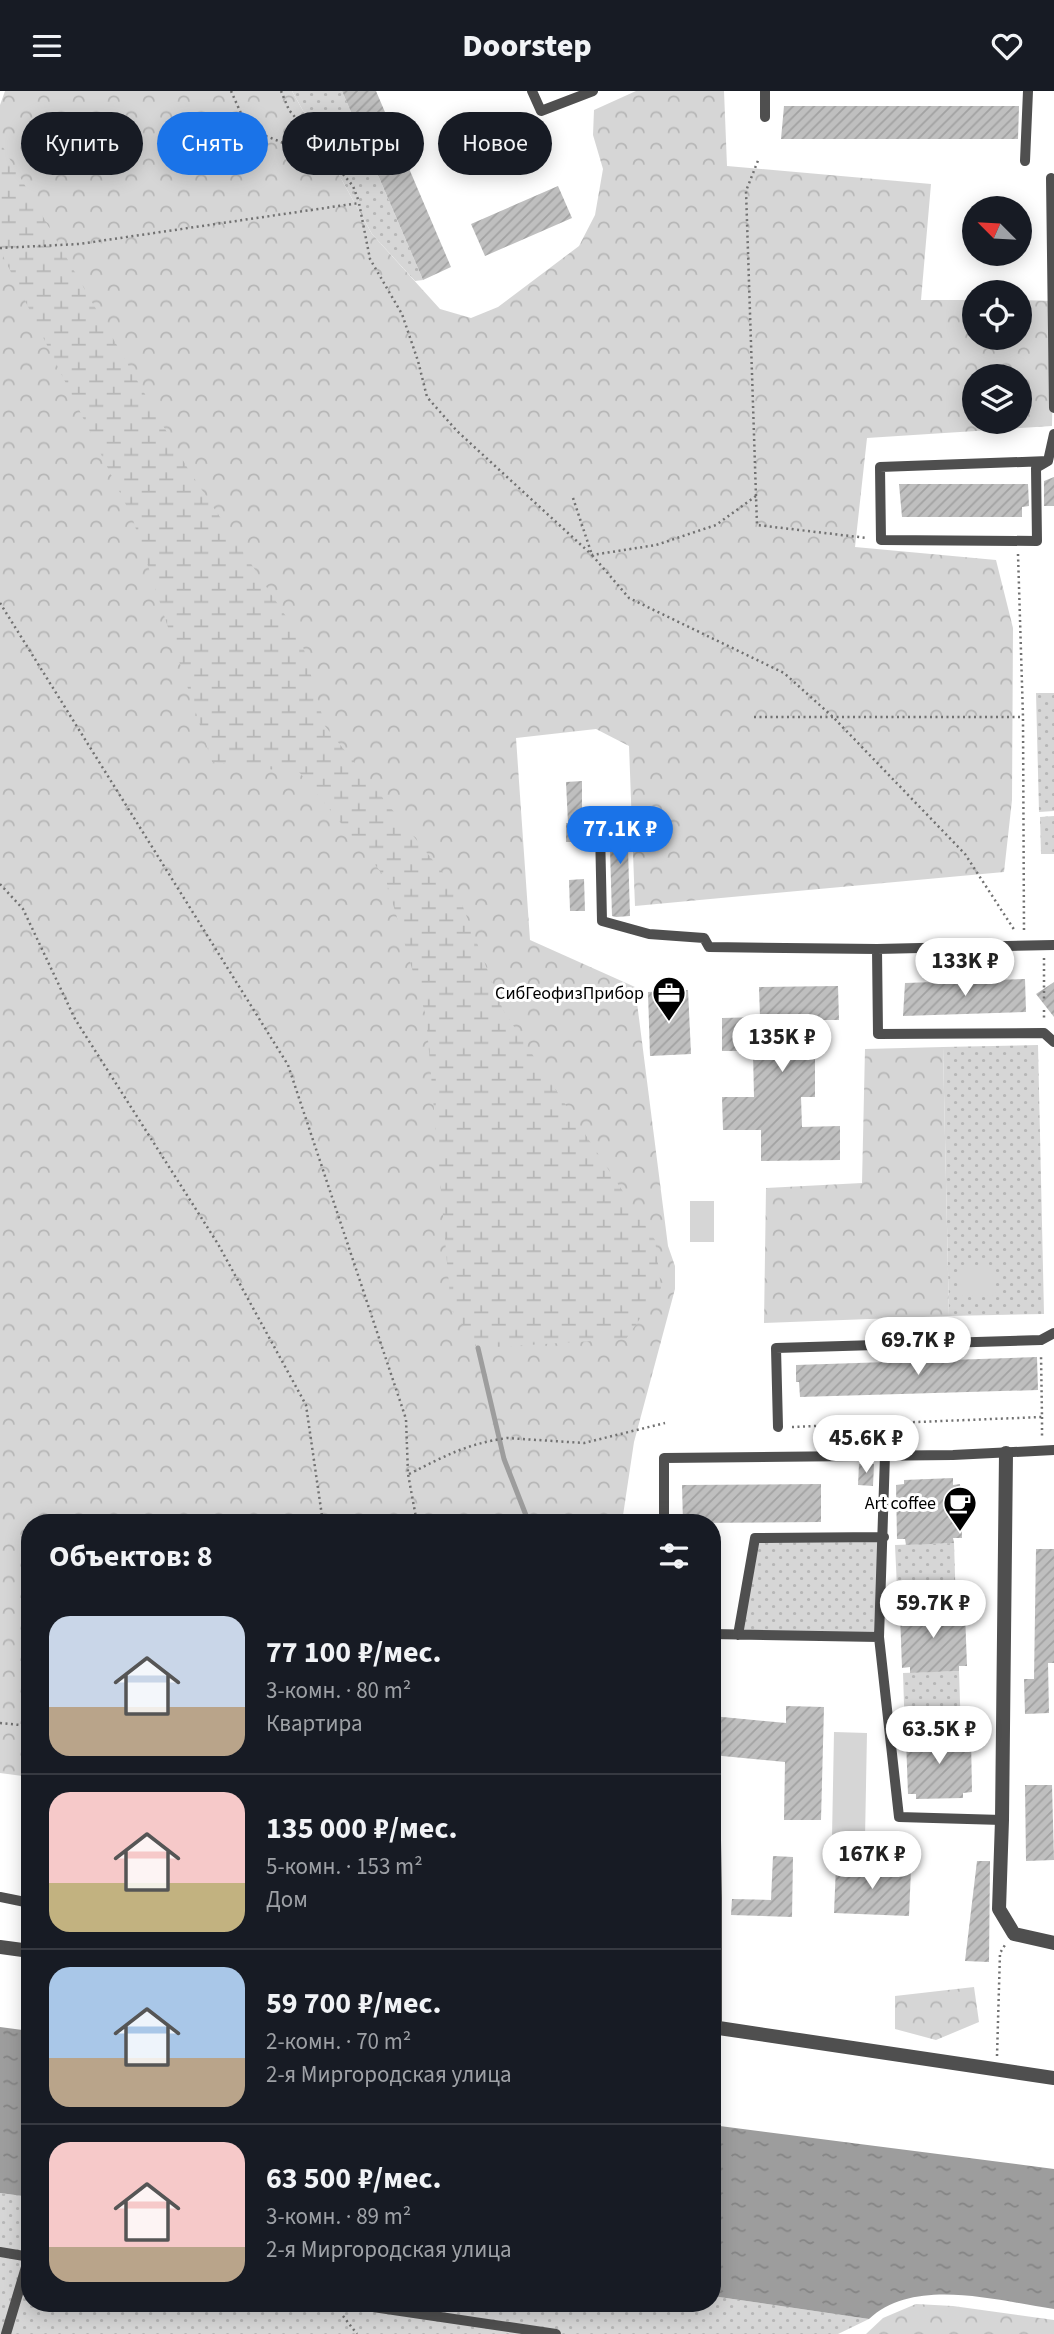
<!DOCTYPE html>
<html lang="ru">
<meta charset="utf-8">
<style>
:root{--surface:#171b24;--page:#20242c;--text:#f1f3f6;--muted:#9ea1a6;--line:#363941;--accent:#1a73e8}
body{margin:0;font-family:"Source Sans 3",sans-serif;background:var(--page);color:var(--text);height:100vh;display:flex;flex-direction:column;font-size:26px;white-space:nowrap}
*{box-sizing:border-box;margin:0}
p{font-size:23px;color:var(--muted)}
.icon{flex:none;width:38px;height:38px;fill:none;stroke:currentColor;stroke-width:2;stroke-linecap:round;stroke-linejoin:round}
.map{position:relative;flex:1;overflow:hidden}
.drawer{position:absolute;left:21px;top:1423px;width:700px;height:798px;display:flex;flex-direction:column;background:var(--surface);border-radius:28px;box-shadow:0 4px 18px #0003}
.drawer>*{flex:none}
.guide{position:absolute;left:21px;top:21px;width:700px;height:63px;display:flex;gap:14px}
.needle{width:46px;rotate:294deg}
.controls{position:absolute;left:962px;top:105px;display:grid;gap:14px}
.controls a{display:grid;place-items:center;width:70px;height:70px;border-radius:50%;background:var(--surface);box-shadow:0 4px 18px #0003;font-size:35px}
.price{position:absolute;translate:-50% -60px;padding:0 16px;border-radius:24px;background:#fff;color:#222;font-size:23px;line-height:46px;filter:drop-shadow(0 2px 4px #0008)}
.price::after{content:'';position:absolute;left:50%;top:42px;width:21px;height:16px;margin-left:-10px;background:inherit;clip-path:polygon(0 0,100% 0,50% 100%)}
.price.current{background:var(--accent);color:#fff}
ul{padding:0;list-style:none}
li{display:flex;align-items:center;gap:21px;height:175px;padding:0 28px}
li+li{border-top:2px solid var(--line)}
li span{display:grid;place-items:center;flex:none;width:196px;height:140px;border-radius:21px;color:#555}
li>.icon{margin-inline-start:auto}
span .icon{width:84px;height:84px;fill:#fffc;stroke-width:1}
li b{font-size:30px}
h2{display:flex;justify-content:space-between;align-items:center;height:84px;padding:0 28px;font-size:30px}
.pill{padding:0 24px;border-radius:32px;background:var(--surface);box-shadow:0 4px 18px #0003;font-size:24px;line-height:63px}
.pill.current{background:var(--accent);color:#fff}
header{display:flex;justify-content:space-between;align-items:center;height:91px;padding:0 28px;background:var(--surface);font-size:32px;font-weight:800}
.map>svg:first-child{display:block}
</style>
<header><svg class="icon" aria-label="menu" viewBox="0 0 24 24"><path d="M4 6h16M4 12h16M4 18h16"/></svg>Doorstep<svg class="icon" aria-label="heart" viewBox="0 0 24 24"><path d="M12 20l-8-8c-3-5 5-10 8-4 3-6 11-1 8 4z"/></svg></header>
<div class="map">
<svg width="1054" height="2243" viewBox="0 0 1054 2243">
<defs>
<pattern id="green-dots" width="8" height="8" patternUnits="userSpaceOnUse" patternTransform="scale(1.75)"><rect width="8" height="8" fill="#d6d6d6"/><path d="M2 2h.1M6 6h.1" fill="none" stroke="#b6b6b6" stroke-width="1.8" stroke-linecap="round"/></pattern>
<pattern id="forest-crowns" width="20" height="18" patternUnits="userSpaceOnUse" patternTransform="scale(1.75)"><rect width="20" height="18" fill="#d6d6d6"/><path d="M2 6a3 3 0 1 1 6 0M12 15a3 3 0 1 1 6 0" fill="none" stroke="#b6b6b6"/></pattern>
<pattern id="wetland-marsh" width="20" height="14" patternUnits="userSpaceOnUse" patternTransform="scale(1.75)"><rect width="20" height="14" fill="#d6d6d6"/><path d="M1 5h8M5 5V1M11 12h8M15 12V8" fill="none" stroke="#b6b6b6"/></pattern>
<pattern id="water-ripples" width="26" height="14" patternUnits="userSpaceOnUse" patternTransform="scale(1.75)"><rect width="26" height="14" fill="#9d9d9d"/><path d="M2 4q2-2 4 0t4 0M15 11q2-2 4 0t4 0" fill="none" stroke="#858585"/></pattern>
<pattern id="building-hatch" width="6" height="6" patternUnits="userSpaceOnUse" patternTransform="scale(1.75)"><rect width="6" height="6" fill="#bfbfbf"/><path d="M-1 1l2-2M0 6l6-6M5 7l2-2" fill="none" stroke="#a2a2a2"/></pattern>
</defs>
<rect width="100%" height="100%" fill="#fff"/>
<path fill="url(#green-dots)" d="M292,0H342L423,189L415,190L372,143Z
M1036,602H1054V720L1039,721Z
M1054,725V763H1041L1040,726Z
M1038,954L1044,1223L949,1225L943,956Z
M884,1446L879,1546L738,1544L755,1447Z
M954,1452L956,1515L898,1518L895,1454Z
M959,1580L961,1642L905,1644L903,1582Z
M0,2102L30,2106V2212H712V2205L869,2228L838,2243H0Z"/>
<path fill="url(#forest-crowns)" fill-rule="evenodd" d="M5,0H292L372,143L440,218L471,227L498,216L579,155L595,124L603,78L593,44L594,19L636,0H724L727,75L931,93L921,209H975V247H1020V209L1054,210L1052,335L867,347L855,456L996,469L1013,537L1012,709L1004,781L635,815L629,655L596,638L516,647L530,849L635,896L668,1155L675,1175V1198L634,1351L622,1431L30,1432V1686L0,1682V14ZM975,285H1020V331H975Z
M943,956L949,1225L764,1232L766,1097L862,1092L865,958Z
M974,1896L979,1931L936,1949L895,1938V1905Z
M916,2213L953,2215L1054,2229V2243H866L883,2227Z"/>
<path fill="url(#wetland-marsh)" d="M0,51L188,378L301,548L325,635L456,798L503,919L655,1149L661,1197L626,1248L478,1257L451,1218L426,925L385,786L300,682L212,671L132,426L0,159Z"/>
<path fill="#d6d6d6" d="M690,1110H714V1151H690Z
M960,1174H996L995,1204L960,1205Z
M834,1641L867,1642L865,1747H832Z"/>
<path fill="url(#water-ripples)" d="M0,1936L30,1940V2106L0,2102Z
M712,2034L1054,2078V2218C998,2210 915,2185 869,2228L712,2205Z"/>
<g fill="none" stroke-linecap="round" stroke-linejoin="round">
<path stroke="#9d9d9d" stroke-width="5" d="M478,1257L504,1368L529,1432"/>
</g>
<path fill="url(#building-hatch)" d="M342,0H376L451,176L423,189Z
M784,15H1019L1018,48H781Z
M558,95L572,127L485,165L471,133Z
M1054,386V415H1044V390Z
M899,393H1028L1029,415L1022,416V426H902Z
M582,690V751H566V732H568L566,691Z
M627,724L630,825L616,826L612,825L609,725Z
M584,788L585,820H570L569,789Z
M1025,888L1026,921L903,925L905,892Z
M1054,891V926L1036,903Z
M838,895L839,929H801V959H815V1006H801L802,1036L840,1035V1069L761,1070V1039H723L722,1006H754L753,960H722V927L760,926L759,896Z
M688,899L691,963L650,965L648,901Z
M1037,1266L1038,1299L800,1306L799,1291H796V1274Z
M859,1373H874L873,1395L858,1394Z
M953,1387V1394L960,1393L962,1447H953L954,1452L906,1454L905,1448H897L896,1394L904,1393V1389Z
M821,1393V1431L683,1432L682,1394Z
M1036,1458H1054V1572H1048L1049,1622L1025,1623L1024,1588H1034Z
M956,1515V1522H965L967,1575H959V1580L910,1582V1576L902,1577L900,1522H909V1517Z
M786,1615L824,1616L821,1729H784L785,1671L712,1664V1625L786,1632Z
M961,1642V1648H971L972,1701L963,1702V1707L916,1708V1703H908L906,1648H915L914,1643Z
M1025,1694H1052L1054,1769L1026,1770Z
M773,1765L793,1766L792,1826L731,1824L732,1808L771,1809Z
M977,1770H990L989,1871L965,1870Z
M836,1775L911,1778L909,1825L834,1822Z"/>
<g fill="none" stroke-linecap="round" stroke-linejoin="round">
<path stroke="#717171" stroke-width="2.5" stroke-dasharray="2 3.5" stroke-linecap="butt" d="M231,0L248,38L329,70
M281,0L289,19L353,95L359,111
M0,157L79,153L359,112L370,168L402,223L418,270L427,306L457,340L592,464L656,454L716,434L756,405L757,434L867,447
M756,405L746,100L759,67
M573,407L592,464L629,507L784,582L833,626L965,763L1015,840
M1018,463L1023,626L1024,841
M0,512L288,974L406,1328L408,1383L417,1432
M754,626H1023
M0,793L23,818L75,928L218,1153L306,1314L323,1432
M1044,867V909
M1044,919V929
M1042,1326V1347
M792,1336L1042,1326L1041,1264
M409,1383C445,1365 466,1353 507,1347L584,1352L665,1332
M0,1632L30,1635
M997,1965L1000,1862L1005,1854
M343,2225L357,2243"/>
<path stroke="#4f4f4f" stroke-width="10" d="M532,0L541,20L593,0
M765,0V26
M1025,70L1028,0
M1051,87L1054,317
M1048,370L1036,377L1037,450L881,449L880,376L1048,370L1054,343
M600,739L602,830L649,843L704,847L709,856L877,858L1054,854
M877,858L878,943L1044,942L1054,951
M778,1336L776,1257L1041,1249L1054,1242
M885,1364L879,1546L899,1726L1002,1729
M664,1432V1367L953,1364L1054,1359
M712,1543L879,1546
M738,1544L755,1447L884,1446
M715,1691L717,1807
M0,1806L30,1812
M712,1807H717V1937
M0,2161L30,2166
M346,2212L556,2243
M6,2243L29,2166"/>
<path stroke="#4f4f4f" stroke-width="14" d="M1006,1362L1002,1729L999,1818L1014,1843L1054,1852
M0,1856L30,1860
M712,1936L1054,1987"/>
</g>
<defs>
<symbol id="office-pin" viewBox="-11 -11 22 30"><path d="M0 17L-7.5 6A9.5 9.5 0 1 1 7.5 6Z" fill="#000" stroke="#fff"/><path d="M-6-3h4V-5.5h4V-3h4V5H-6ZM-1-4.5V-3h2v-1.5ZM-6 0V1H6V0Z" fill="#fff"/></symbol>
<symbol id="cafe-pin" viewBox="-11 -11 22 30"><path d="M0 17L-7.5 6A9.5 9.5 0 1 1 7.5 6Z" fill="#000" stroke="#fff"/><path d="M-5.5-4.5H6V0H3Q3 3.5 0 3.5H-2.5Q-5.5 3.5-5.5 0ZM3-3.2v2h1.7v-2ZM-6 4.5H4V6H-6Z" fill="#fff"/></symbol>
</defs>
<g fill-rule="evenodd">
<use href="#office-pin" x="650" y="883" width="38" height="52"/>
<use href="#cafe-pin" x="941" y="1393" width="38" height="52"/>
</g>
<g text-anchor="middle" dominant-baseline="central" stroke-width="6" stroke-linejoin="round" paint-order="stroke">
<g font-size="18" fill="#000" stroke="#fff" text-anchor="end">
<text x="644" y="902">СибГеофизПрибор</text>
<text x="936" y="1412">Art coffee</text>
</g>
</g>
</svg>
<div class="controls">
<a><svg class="needle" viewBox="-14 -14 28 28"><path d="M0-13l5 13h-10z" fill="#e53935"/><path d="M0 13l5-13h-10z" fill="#9ea1a6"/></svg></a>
<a><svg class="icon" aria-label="locate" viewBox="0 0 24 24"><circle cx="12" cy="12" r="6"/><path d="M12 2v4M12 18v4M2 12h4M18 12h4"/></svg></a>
<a><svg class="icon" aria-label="layers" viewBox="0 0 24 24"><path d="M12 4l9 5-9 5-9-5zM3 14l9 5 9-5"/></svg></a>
</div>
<b class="price current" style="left:620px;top:775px">77.1K ₽</b>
<b class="price" style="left:965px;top:907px">133K ₽</b>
<b class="price" style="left:782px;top:983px">135K ₽</b>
<b class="price" style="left:918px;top:1286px">69.7K ₽</b>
<b class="price" style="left:866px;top:1384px">45.6K ₽</b>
<b class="price" style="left:933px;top:1549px">59.7K ₽</b>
<b class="price" style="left:939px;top:1675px">63.5K ₽</b>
<b class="price" style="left:872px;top:1800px">167K ₽</b>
<div class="guide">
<a class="pill">Купить</a>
<a class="pill current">Снять</a>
<a class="pill">Фильтры</a>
<a class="pill">Новое</a>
</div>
<section class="drawer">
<h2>Объектов: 8<svg class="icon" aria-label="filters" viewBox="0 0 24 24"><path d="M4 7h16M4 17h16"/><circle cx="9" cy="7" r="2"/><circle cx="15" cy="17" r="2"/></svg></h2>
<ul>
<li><span style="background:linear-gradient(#c9d6e8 65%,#b9a48a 0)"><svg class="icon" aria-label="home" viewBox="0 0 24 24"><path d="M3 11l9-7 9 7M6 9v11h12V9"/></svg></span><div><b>77 100 ₽/мес.</b><p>3-комн. · 80 m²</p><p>Квартира</p></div></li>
<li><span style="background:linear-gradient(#f6c9c9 65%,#c2b280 0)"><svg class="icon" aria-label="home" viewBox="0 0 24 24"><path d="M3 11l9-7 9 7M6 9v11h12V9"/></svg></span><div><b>135 000 ₽/мес.</b><p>5-комн. · 153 m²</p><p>Дом</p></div></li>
<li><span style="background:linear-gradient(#a9c7e8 65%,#b9a48a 0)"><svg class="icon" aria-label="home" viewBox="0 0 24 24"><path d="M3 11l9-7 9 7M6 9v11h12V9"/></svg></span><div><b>59 700 ₽/мес.</b><p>2-комн. · 70 m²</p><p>2-я Миргородская улица</p></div></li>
<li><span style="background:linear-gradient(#f6c9c9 75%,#b9a48a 0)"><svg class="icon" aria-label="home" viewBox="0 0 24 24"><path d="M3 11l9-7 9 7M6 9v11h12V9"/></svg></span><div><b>63 500 ₽/мес.</b><p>3-комн. · 89 m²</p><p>2-я Миргородская улица</p></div></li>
</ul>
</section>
</div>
